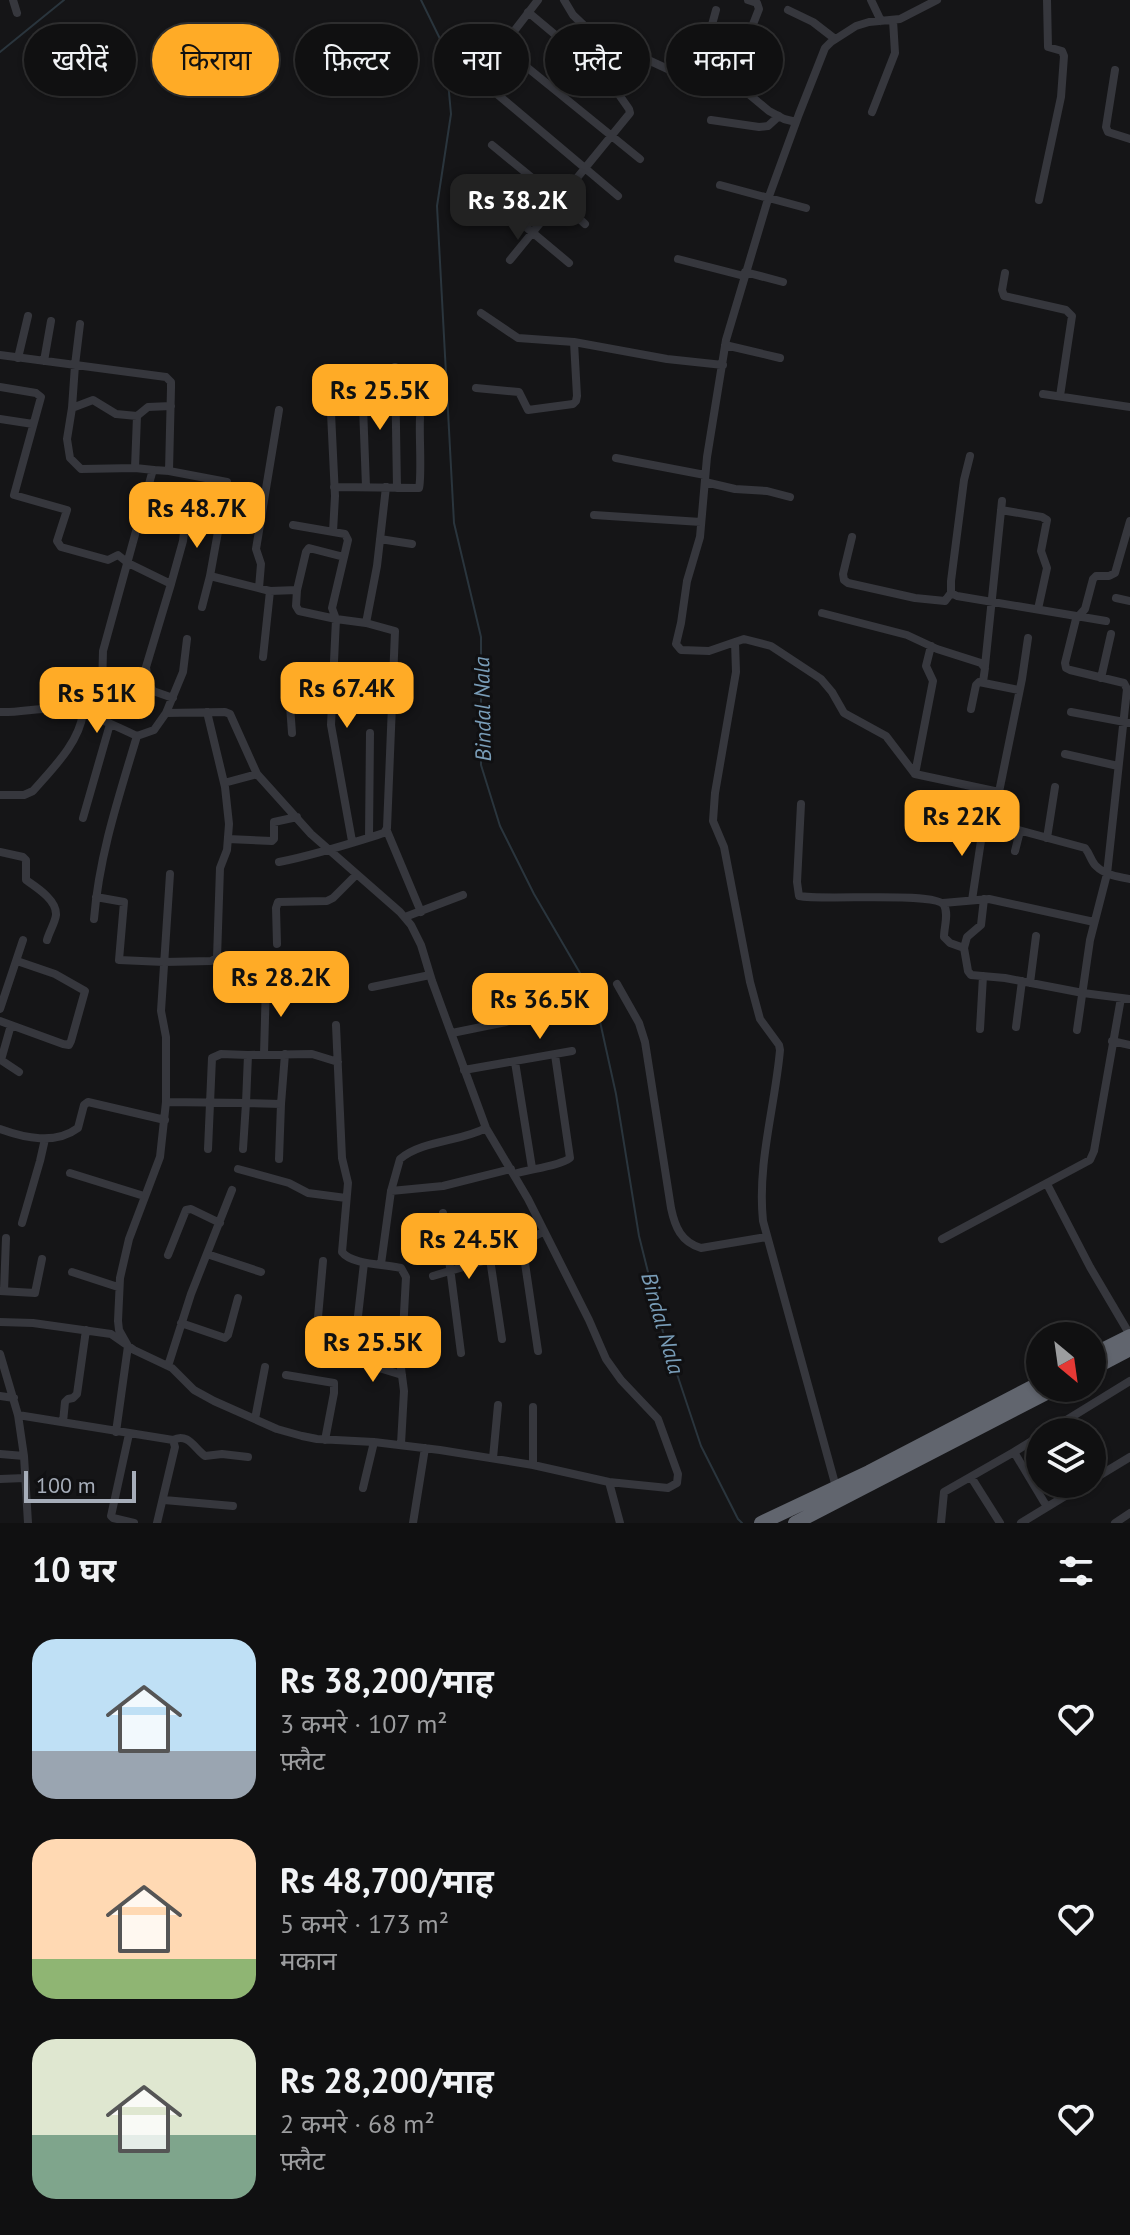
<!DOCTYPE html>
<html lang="hi">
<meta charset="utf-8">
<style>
:root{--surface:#101011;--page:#1e1e1f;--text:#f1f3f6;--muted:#9c9d9f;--line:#303031;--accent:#ffab26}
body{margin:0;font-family:"PT Sans","Noto Sans Devanagari",sans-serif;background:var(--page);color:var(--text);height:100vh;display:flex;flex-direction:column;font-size:30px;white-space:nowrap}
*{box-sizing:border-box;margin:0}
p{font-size:26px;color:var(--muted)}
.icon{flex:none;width:44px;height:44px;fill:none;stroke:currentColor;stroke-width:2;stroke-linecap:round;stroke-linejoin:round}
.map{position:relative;height:1523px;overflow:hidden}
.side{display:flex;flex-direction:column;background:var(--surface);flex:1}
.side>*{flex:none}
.top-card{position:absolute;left:24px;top:24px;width:1082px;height:72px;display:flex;gap:16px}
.needle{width:52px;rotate:151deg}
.controls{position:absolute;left:1026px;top:1322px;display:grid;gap:16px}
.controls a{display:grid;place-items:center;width:80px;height:80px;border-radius:50%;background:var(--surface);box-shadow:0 2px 6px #0004,0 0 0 2px var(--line);font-size:40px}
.scale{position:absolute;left:24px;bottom:20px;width:112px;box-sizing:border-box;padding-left:8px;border:4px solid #a6adb9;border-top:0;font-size:22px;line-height:28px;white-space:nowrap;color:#a6adb9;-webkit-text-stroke:6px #101012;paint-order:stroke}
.price{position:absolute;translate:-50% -68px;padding:0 18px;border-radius:16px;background:var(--accent);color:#111;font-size:26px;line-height:52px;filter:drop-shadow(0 2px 4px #0008)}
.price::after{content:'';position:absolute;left:50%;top:48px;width:24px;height:18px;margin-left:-12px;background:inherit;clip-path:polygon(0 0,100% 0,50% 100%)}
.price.on{background:#222;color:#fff}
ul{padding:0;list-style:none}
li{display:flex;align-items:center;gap:24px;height:200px;padding:0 32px}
li span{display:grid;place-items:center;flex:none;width:224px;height:160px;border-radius:24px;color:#555}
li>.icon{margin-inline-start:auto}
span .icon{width:96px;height:96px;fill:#fffc;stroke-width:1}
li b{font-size:34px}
h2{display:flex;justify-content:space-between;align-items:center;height:96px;padding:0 32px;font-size:34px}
.pill{padding:0 28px;border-radius:36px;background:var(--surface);box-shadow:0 2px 6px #0004,0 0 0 2px var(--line);font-size:28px;line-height:72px}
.pill.on{background:var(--accent);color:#111}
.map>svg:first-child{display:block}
</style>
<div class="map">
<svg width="1130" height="1523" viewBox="0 0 1130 1523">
<rect width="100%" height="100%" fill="#151517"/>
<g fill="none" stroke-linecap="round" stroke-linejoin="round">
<path stroke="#2a353d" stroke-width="2" d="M421,0L445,49L451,114L437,206L454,523L481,637V765L500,826L534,894L580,973L599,1017L616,1094L639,1236L663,1332L701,1446L738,1519L742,1523
M0,52L64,0"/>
<path stroke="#36373d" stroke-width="8" d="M13,0L17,13
M538,0L478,78L618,196
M564,0L573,15L594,35L672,71L730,83L745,91L769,111L784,119L796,122
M871,0L881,21
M788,10L813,22L835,39
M502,47L640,159
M1115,70L1106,127L1108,132L1130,139
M698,76L716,10
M730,83L759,9L757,3L748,0
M872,112L895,53L893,20
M711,120L759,127L768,126L779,116
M492,145L558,199L585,224
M720,185L806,208
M489,196L569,263
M1039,200L1061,97L1064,56L1062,51L1048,47L1047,0
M678,259L744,276
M510,260L630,113L629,109L608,79L528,12
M745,272L783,282
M1005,273L1002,290L1004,296L1066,310L1072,316L1060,396
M481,313L518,338L574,342L667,359L723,365
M725,345L780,358
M0,355L166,377L171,382V388L169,471
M18,358L28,316
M44,361L51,321
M395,367L397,488
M362,379L366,487
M0,387L36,393L41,397L14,495L67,510L57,541L61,547L108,560L118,555L128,563L171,584L146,667L148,682L153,691L173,698
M476,388L519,392L528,410L573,404L576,401L577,396L574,342
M1043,394L1130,407
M72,408L75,365L80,324
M331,413L335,496L333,532
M137,416L116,414L93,400L72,408L67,439L70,458L81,469L135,468L154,470
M0,419L33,424
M970,456L964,480L951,581V593L957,596L1106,621
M616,458L705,475
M135,468L137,416L148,407L171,406
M705,482L735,489L767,491L790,497
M334,487L419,488C422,477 419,433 420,418
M225,494L262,501
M1001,510L1042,517L1047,520L1041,551L1047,568L1038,609
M594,515L701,522
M293,525L345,534L348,540L344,557
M852,537L843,574L844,580L848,583L915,598L945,601L951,593
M380,539L412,544
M210,576L270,591L297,590L306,552L309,548L344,557L332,608L336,619L331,725L352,841
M171,584L183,541L187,508
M259,588L261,564L256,549L279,410
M1116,598L1130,601
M822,613L907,635L937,649L981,663L985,668L983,682
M366,623L377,566L386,487
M735,642L709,651L681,650L676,644L681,623L687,581L700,537L707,457L726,340L768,199L799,114L825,48L831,42L856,26L869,22L900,19L937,0
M263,657L270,591
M985,666L1002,501
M1101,678L1111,634
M971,709L976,685L979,682L1019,690
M0,712C21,713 44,706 65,709C90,712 114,726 137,736L154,730L166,713
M1071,712L1130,723
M96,717L102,689L103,651L152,473L154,470L169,471L227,482L210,576L202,607
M292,733L288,678C300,668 319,668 334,666
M1065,754L1118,766
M915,774L933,681L926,666L931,646
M224,783L257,774
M999,792L1022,679L1028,638
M0,795H24L33,791C53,768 79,743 83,713
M801,804L797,882L799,896C822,901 936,891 944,905C949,914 944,927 944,937L950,943L964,948L968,971L971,975L1005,978L1083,993L1130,999
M927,809L1009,825
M83,818L110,724
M387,831L421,912
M369,837L370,733
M1047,838L1055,787
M228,839L272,841L274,839V822L297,817
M1015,851L1020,831
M0,852L23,857L26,860V880C36,887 57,900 56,915C55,923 49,932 47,940
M279,862C315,855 349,844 384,833L387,828L395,631L366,623L336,619L299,611L296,606L297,590
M96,897L124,902L119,960L164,962L211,961L217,958L220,868L227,850L229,824L225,787L207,712
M972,900L984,821
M943,903L989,899L1094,922
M405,917L463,895
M94,919C99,856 119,796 137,736
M277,944L276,908L278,902L327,901L333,898L356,875
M964,948L967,937L981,925L984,899
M1030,983L1036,936
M617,984L639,1023L645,1042L671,1208C675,1227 681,1242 701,1248L766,1237
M372,987L430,975
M0,1009L23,940
M0,1021L63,1044L69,1045L71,1041L85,991L55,974L17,961
M11,1025L1,1060L19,1072
M336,1025L342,1158L348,1183L342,1252C352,1265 384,1264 401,1268L406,1277L401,1368L404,1391L401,1444
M1016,1027L1022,981
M980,1029L983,976
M1077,1030L1090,940L1107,874L1127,689L1124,683L1070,670L1066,668L1065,663L1076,619L1085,609L1093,579L1096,576H1109L1115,573L1130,521
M452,1033L506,1022
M1112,1041L1130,1045
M264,1054L266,983
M515,1062L532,1168
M464,1070L572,1051
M166,1102V1037L161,1011L170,874
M281,1104L285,1054
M0,1129C25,1138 55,1145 78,1128L84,1105L88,1102L165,1120
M208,1149L212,1058L221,1054L248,1055
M279,1159L281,1104L246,1103L248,1055L312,1054L338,1062
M238,1169L289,1183L308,1193L346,1198
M70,1173L144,1196
M514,1174C530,1169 560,1166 570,1158L555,1055
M1047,1184L1090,1267L1130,1335
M391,1191L443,1186L511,1169
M443,1213L461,1353
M22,1223L40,1161L45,1139
M942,1239L1090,1160L1094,1151L1121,998
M522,1243L538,1351
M207,1254L261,1272
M168,1255L186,1210L191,1209L220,1223
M490,1259L502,1339
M323,1261L315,1351L353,1360L402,1375
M381,1264L391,1191L400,1159C423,1140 460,1142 486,1128
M72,1272L118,1287
M433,1276L490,1259L543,1232
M0,1291L35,1293L42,1259
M4,1291L6,1238
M0,1322L33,1323L111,1334L134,1350L172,1368L194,1390L214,1401L277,1429L302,1436L317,1439L374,1442L440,1450L533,1465L609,1482L668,1488L677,1483L678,1474L658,1419L621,1380L606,1359L589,1320L528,1199L486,1128L432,981L421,945L411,925L400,912L311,834L257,774L230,714L225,712L166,713L183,672L187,639
M181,1323L225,1338L228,1335L238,1298
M0,1354L18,1415L24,1456L28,1523
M353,1360L364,1263
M168,1366L191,1294L232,1190
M286,1375L334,1383V1393L325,1440
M0,1396L14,1398
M533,1407V1465
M18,1415L173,1440L175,1447L157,1523
M255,1419L265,1367
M63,1422L65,1402L68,1399L73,1398L77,1394L86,1330
M116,1432L128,1346L119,1330L118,1321L120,1278L129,1239L160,1157L166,1102L246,1103L243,1149
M1047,1432L1130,1381
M129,1434L111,1516L113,1518L134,1523
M1040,1436L1014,1452L1047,1507
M173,1440C188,1432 195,1449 205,1456L222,1454L248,1457
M0,1454L24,1456
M493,1458L498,1405
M971,1477L1000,1523
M0,1479L25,1478
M1092,1480L1130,1457
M609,1482L620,1523
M836,1487L763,1221C757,1163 775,1107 780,1050L779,1045L760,1019L750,982L724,847L713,821L715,793L736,672L735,642L744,639L771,646L821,679L832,692L844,713L886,736L915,774L999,792L1011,797C1016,807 1005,817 1011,828L1085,848C1090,854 1091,861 1096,866C1105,875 1119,877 1130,879
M363,1488L374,1442
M164,1500L233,1506
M413,1523L425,1448
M941,1523L944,1492L1014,1452
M1021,1523L1085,1484
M1115,1523L1130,1513"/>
<path stroke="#61656e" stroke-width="14" d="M1092,1355L1130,1336
M1092,1369L1130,1349
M761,1523L869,1472L1040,1383
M795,1523L1056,1388"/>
</g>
<g text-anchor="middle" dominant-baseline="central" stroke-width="6" stroke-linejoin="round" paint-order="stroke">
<g font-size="22" font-style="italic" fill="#799db8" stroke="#101012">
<text transform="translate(482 709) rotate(-91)">Bindal Nala</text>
<text transform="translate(663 1323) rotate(74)">Bindal Nala</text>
</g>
</g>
</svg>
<div class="controls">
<a><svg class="needle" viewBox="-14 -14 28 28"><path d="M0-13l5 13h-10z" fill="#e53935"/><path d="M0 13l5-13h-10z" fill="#9c9d9f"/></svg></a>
<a><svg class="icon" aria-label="layers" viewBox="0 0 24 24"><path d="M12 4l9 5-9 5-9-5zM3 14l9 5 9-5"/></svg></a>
</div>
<div class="scale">100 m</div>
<b class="price on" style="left:518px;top:242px">Rs 38.2K</b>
<b class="price" style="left:380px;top:432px">Rs 25.5K</b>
<b class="price" style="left:197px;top:550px">Rs 48.7K</b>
<b class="price" style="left:347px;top:730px">Rs 67.4K</b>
<b class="price" style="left:97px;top:735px">Rs 51K</b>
<b class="price" style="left:962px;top:858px">Rs 22K</b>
<b class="price" style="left:281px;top:1019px">Rs 28.2K</b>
<b class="price" style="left:540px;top:1041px">Rs 36.5K</b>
<b class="price" style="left:469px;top:1281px">Rs 24.5K</b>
<b class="price" style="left:373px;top:1384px">Rs 25.5K</b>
<div class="top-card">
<a class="pill">खरीदें</a>
<a class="pill on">किराया</a>
<a class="pill">फ़िल्टर</a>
<a class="pill">नया</a>
<a class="pill">फ़्लैट</a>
<a class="pill">मकान</a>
</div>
</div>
<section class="side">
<h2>10 घर<svg class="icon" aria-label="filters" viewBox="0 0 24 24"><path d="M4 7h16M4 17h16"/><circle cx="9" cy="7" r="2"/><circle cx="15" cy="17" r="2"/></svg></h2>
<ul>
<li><span style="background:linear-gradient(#bfe0f5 70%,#9aa5b1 0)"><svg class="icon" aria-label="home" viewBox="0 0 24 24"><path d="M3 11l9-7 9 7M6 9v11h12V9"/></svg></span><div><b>Rs 38,200/माह</b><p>3 कमरे · 107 m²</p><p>फ़्लैट</p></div><svg class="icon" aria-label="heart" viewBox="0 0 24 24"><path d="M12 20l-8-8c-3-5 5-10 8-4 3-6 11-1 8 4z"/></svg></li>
<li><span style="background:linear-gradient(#ffd9b3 75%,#8fb573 0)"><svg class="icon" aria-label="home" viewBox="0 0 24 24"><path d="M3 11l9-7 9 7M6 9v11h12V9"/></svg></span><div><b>Rs 48,700/माह</b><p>5 कमरे · 173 m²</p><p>मकान</p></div><svg class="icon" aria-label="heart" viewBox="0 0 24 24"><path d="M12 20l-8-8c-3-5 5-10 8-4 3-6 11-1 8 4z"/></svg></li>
<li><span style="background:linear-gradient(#dfe7d0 60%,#7fa58c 0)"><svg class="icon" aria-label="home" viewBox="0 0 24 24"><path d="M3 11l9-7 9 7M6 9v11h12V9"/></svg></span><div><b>Rs 28,200/माह</b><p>2 कमरे · 68 m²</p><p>फ़्लैट</p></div><svg class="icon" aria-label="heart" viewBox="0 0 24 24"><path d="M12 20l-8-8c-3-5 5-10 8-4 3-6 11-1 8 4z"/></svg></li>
</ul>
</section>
